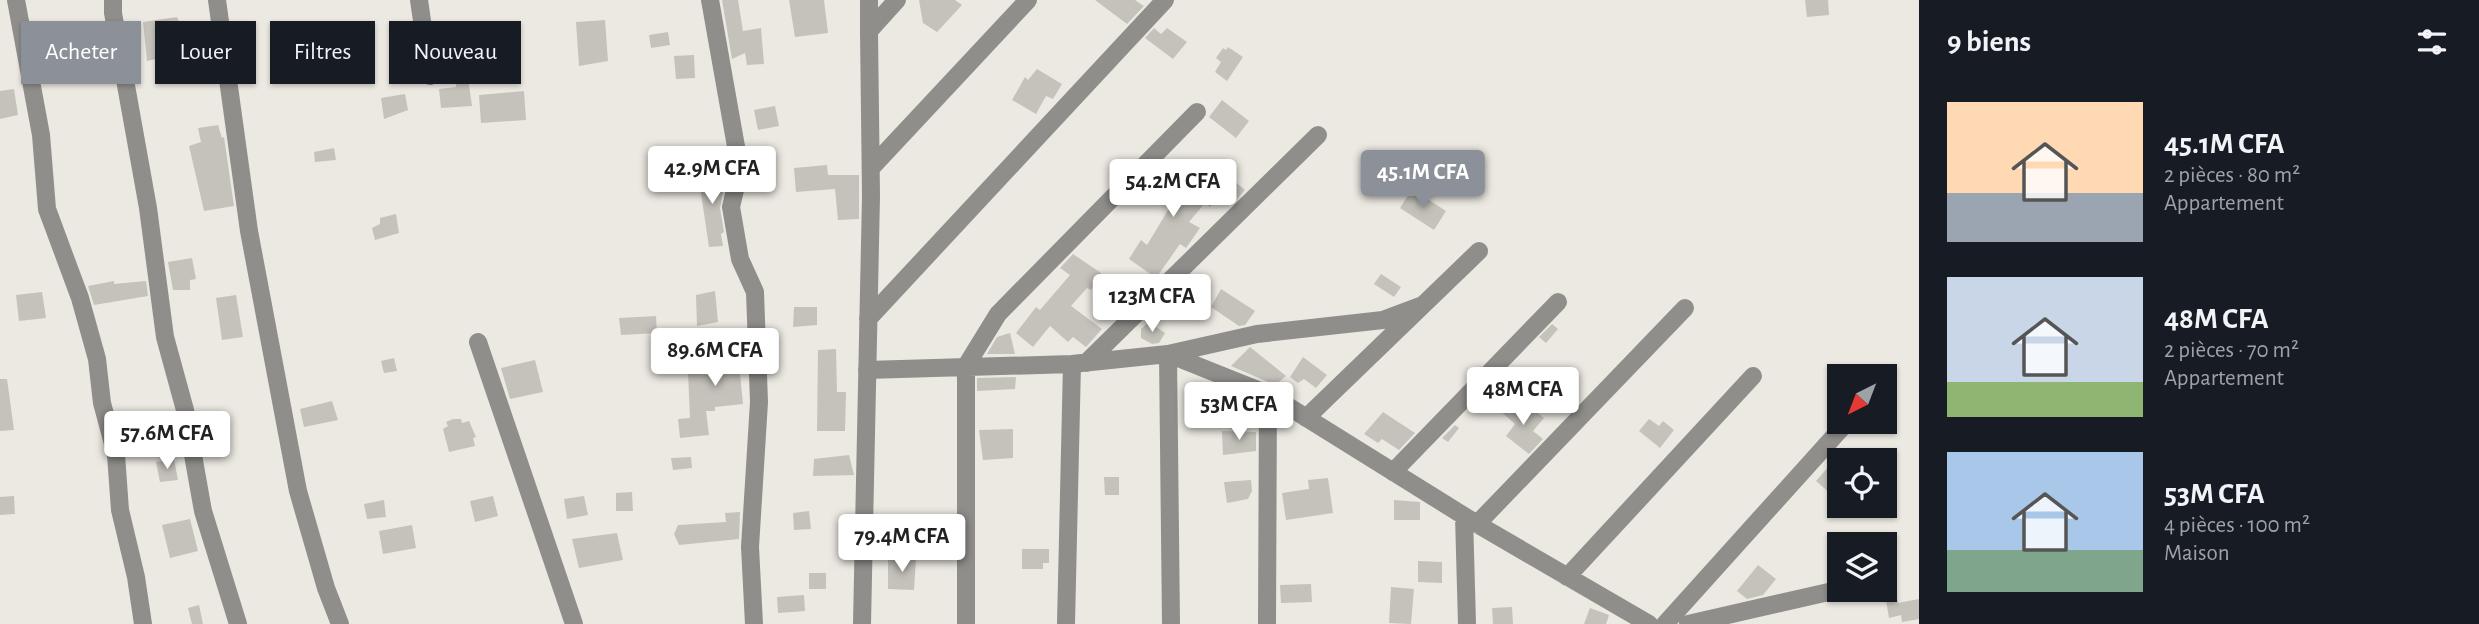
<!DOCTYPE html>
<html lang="fr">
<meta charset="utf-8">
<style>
:root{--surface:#171b24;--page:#20242c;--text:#f1f3f6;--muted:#9ea1a6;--accent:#8c9099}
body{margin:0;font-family:"Alegreya Sans",sans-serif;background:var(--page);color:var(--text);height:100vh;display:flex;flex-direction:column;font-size:26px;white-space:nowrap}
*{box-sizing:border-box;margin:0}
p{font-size:23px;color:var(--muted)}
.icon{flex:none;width:38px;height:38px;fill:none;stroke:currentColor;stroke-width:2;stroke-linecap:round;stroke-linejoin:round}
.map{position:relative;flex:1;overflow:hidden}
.sheet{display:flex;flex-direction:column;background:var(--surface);width:560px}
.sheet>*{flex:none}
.hud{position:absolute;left:21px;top:21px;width:665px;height:63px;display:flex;gap:14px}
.needle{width:46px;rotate:222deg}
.tools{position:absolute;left:1827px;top:364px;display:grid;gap:14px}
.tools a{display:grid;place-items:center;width:70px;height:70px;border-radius:0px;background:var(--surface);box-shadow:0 2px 5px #0004;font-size:35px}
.price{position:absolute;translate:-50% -60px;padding:0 16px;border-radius:7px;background:#fff;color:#222;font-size:23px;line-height:46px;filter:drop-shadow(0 2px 4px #0008)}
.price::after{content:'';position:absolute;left:50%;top:42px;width:21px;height:16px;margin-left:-10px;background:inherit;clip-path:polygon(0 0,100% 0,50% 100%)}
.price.selected{background:var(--accent);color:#fff}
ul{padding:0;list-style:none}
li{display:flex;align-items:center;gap:21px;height:175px;padding:0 28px}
li span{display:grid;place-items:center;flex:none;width:196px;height:140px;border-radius:0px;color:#555}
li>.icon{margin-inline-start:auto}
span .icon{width:84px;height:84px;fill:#fffc;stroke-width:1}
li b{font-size:30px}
h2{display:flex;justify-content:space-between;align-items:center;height:84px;padding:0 28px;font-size:30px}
.chip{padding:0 24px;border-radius:0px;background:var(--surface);box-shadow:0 2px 5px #0004;font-size:24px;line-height:63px}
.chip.selected{background:var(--accent);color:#fff}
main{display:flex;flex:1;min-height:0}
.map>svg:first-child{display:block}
</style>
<main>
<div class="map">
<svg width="1919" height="624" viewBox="0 0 1919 624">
<rect width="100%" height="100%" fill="#ece9e2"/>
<path fill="#c5c2bb" d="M722,0H738L743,31L761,28L764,64L747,65L745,53L732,59Z
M789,0H824L828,33L795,37Z
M919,0H955L962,5L937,32L923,23Z
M1095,0H1135L1144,6L1127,24Z
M1805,0H1828L1829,15L1807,17Z
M177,17L185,35L187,52L147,61L143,22Z
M605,20L608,61L579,66L576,22Z
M1154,28L1161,34L1167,28L1187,42L1173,59L1145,38Z
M668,32L670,45L651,48L649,35Z
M1228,47L1243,57L1227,81L1215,72L1221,62L1216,58L1223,48L1226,50Z
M694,55L695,78L676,79L674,56Z
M1037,69L1062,84L1053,99L1046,96L1036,114L1012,100L1025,77L1028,80Z
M455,71H467L472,106L441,108L439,89L456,87Z
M14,89L18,115L0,119V91Z
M524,91L526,120L481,123L479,95Z
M405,94L408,110L384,119L381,98Z
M1222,100L1249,121L1236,138L1209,117Z
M775,106L779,126L758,130L754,110Z
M218,125L222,138L224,137L234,206L204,211L189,146L201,142L198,128Z
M334,148L336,160L315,162L314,152Z
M689,159L691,172L675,174L673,161Z
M1166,159L1183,176L1186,172L1218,196L1210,207L1205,203L1189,222L1200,228L1186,248L1180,244L1156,278L1129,259L1141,240L1147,245L1176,197L1150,176Z
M827,165L828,175H859V219L838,220L835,189L796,192L794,168Z
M720,170L723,193L720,208L724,232L721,234L723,246L709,247L698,173Z
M1227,175L1245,190L1235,201L1218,187Z
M1412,189L1446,211L1434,230L1400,208Z
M396,214L399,233L375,240L372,228L380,224V218Z
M1073,254L1101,273L1091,290L1087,288L1071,306L1102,329L1086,347L1073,337L1068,342L1050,326L1033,347L1016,333L1036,307L1040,310L1070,275L1060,268Z
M192,258L196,279L190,280V290H173L168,262Z
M1381,274L1401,287L1394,297L1374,284Z
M114,281V284L146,281L148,296L94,305L88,286Z
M1221,289L1255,311L1245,325L1239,326L1211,307Z
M715,291L718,322L697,326L696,295Z
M42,292L46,318L19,321L16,295Z
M236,295L243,337L222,340L216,298Z
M794,307H817V325L793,327Z
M656,316L657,333L621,335L619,318Z
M1149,322L1165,333L1159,343L1152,344L1141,338V329Z
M1552,324L1558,329L1546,343L1539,337Z
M1010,333L1015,354H987L997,337Z
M718,338L745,339L746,364H739L743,404L715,407V411H706L709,435L680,438L678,419L690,418L688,373L716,375Z
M1250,347L1286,376L1275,385L1231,366Z
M836,349L837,392H846L845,431H817L818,350Z
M1303,357L1327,375L1316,388L1304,379L1298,383L1290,377Z
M394,358L397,371L384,373L381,361Z
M535,360L543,392L510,399L501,368Z
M1016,377L1015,389L977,391V378Z
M0,379H7L14,430L0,431Z
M332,401L338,420L304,427L300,409Z
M1507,401L1522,415L1529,406L1544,418L1533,431L1543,439L1529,454L1506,436L1515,424L1499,410Z
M1383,412L1415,433L1399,450L1382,439L1378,443L1364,434Z
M172,416L173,429H166L169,437L153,440L149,419Z
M453,419H461L462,423L469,421L476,437L473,438L475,446L449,452L443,429L448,426L446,422Z
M1649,419L1659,426L1663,421L1674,430L1660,448L1639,431Z
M1455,425L1459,428L1448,442L1442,438Z
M1013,429V458L983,460L979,430Z
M135,431H149L150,444L137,445Z
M1222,431L1256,432V451L1223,455Z
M849,455L854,475L813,476L814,459Z
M691,457L692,468L673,470L671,458Z
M174,459L178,480L160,482L156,462Z
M1831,464L1839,472V501L1816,481Z
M1104,477H1119V495H1105Z
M1328,478L1333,513L1286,520L1282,493L1309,489L1308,480Z
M1251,480L1252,491L1248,499L1227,503L1224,482Z
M632,492L633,511H616V493Z
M14,496L15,514L0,515V497Z
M493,496L498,516L475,522L470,501Z
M584,496L588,515L567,519L564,499Z
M384,500L386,517L367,519L364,504Z
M1394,500L1420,502V520H1394Z
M809,511L811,529L794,530L793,513Z
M740,512L739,539L679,545L674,534L678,525L726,522L725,513Z
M190,519L198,551L170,558L162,525Z
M412,525L416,548L383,554L379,531Z
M617,533L623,560L579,568L572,539Z
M1022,549H1049V563H1043V569H1022Z
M888,558L916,559L914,590L888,589Z
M1418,561L1442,562V583L1418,582Z
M1758,565L1776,579L1763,595L1747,599L1737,591Z
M809,573H826V589H809Z
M1311,584L1312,602L1281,603L1280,585Z
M1391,587L1414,589L1411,624L1389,623Z
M804,595L805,611L778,613L777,597Z
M1897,598L1898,603L1919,599V619L1902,622L1901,615L1889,618L1886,600Z
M199,605L203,624H192L188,608Z
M1512,607L1513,624H1493L1492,608Z
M1590,608L1609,615L1606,624H1584Z"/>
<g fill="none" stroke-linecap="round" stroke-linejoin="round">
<path stroke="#8f8e8b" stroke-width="18" d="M16,0L41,135L47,209L80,298L97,359L102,403L116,455L120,510L136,577L143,624
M113,0V13L148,208L165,337L185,410L203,511L238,624
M217,0L249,231L298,491L326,588L340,624
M419,0L430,76
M710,0L740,169L731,207L740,259L755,292L759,402L750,547L754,624
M869,0V31
M871,168L1028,0
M868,319L1165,0
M478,342L574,624
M1086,363L1318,135
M867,370L1072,364L1168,354L1268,394L1477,524L1649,624
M1306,418L1479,251
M1393,472L1558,302
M1464,516L1467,624
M1477,524L1685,308
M1567,577L1753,376
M862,624L871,196L869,31L897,0
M966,624V366L998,314L1197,112
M1066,624L1072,364
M1171,624L1168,354L1257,334L1383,320L1423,305
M1267,624L1268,394
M1665,624L1847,422
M1688,624L1833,591"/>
</g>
</svg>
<div class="tools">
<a><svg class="needle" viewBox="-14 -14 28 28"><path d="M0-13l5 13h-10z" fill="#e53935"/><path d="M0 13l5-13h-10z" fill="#9ea1a6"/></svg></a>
<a><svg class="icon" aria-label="locate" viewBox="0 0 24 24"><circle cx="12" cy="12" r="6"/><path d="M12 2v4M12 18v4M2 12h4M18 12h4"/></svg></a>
<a><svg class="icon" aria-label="layers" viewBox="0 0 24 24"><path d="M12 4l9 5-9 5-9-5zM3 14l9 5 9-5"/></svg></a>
</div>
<b class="price" style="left:712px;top:206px">42.9M CFA</b>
<b class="price selected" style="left:1423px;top:210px">45.1M CFA</b>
<b class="price" style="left:1173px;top:219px">54.2M CFA</b>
<b class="price" style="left:1152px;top:334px">123M CFA</b>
<b class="price" style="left:715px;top:388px">89.6M CFA</b>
<b class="price" style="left:1523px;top:427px">48M CFA</b>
<b class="price" style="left:1239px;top:442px">53M CFA</b>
<b class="price" style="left:167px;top:471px">57.6M CFA</b>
<b class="price" style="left:902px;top:574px">79.4M CFA</b>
<div class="hud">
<a class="chip selected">Acheter</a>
<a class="chip">Louer</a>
<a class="chip">Filtres</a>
<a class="chip">Nouveau</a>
</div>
</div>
<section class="sheet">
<h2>9 biens<svg class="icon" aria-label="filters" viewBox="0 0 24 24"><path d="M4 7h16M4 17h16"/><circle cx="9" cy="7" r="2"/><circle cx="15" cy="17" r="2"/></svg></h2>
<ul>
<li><span style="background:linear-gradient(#ffd9b3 65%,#9aa5b1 0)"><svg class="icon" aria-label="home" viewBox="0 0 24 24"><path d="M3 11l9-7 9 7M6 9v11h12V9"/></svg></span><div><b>45.1M CFA</b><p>2 pièces · 80 m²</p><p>Appartement</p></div></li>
<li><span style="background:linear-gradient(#c9d6e8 75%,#8fb573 0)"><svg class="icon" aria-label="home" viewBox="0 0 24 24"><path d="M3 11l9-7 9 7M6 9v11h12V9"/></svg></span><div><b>48M CFA</b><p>2 pièces · 70 m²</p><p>Appartement</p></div></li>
<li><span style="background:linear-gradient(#a9c7e8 70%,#7fa58c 0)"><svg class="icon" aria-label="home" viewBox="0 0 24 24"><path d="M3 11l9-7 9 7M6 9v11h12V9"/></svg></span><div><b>53M CFA</b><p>4 pièces · 100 m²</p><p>Maison</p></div></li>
</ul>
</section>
</main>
